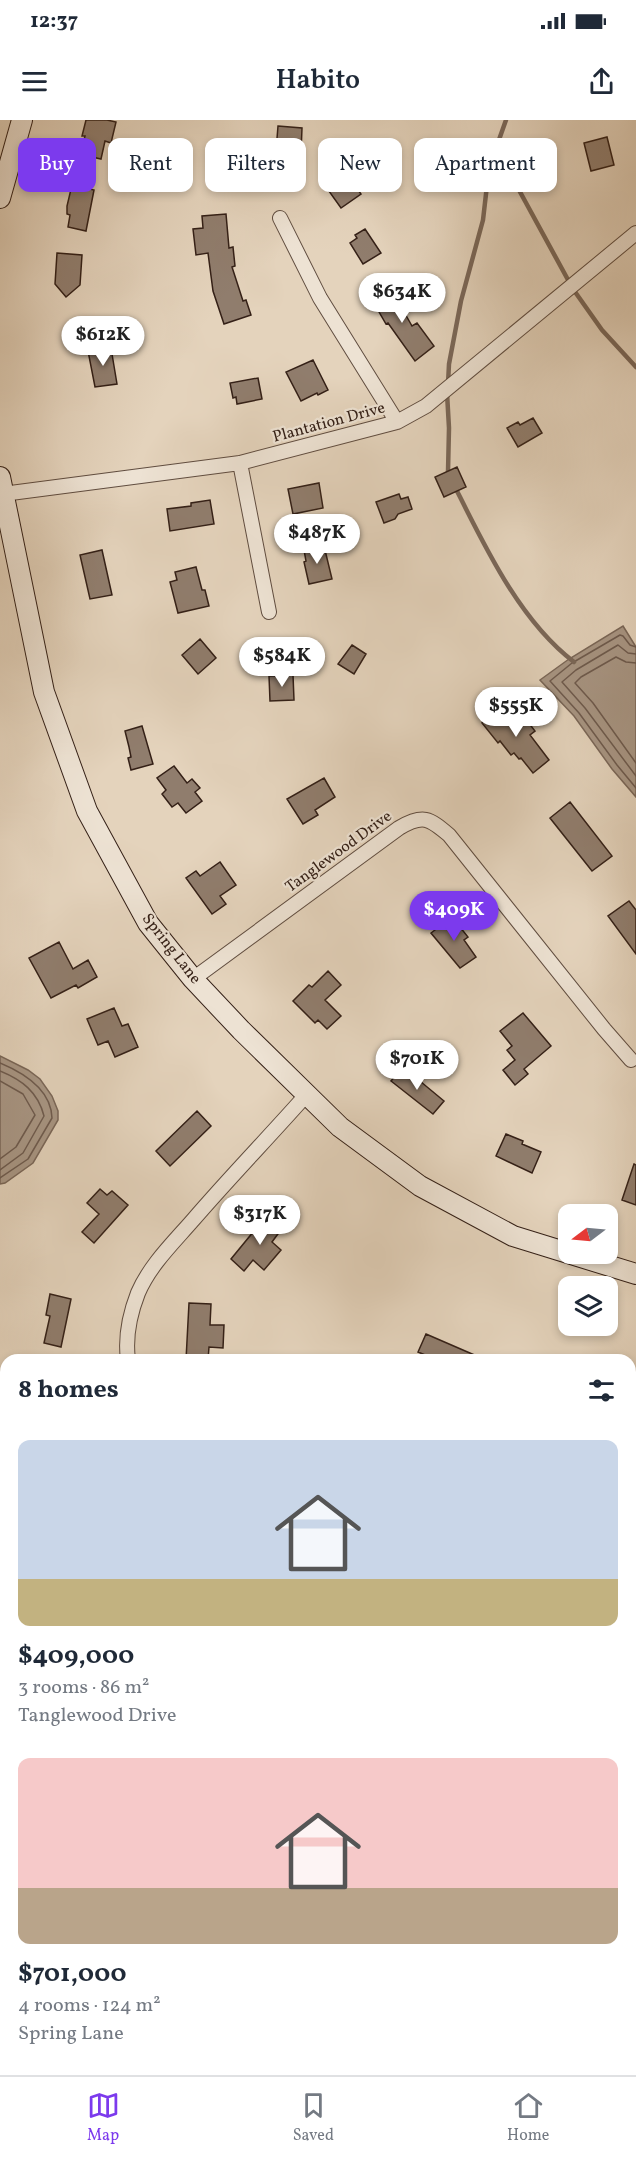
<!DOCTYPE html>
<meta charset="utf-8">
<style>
:root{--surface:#fff;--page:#f2f2f3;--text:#1f2937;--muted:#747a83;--line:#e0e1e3;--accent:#7c3aed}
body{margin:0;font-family:Vollkorn,serif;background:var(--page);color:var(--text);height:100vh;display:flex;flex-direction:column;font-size:22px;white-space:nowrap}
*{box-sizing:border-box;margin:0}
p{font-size:20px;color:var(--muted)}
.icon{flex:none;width:33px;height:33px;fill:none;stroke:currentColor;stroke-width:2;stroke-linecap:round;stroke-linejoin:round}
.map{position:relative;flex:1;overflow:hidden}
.drawer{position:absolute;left:0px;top:1234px;width:636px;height:722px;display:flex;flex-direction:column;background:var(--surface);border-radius:18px 18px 0 0;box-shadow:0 3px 9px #0003}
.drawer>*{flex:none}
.guide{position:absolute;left:18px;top:18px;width:600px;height:54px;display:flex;gap:12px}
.needle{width:39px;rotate:254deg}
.buttons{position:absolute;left:558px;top:1084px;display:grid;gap:12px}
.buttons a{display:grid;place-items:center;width:60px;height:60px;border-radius:12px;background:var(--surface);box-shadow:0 3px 9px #0003;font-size:30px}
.price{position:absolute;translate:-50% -51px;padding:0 14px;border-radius:21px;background:#fff;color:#222;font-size:20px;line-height:39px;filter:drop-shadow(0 2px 3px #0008)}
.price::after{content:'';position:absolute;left:50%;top:36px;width:18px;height:14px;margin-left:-9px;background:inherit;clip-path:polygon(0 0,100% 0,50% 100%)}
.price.active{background:var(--accent);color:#fff}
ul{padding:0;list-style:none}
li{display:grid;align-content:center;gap:12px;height:318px;padding:0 18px}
li span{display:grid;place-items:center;height:186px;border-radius:12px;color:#555}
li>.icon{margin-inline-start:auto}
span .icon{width:108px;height:108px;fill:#fffc;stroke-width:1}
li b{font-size:26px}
h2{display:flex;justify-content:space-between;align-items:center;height:72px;padding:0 18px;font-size:26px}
.tag{padding:0 21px;border-radius:12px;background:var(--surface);box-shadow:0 3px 9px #0003;font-size:21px;line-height:54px}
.tag.active{background:var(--accent);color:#fff}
.status{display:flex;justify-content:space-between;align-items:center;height:42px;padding:0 30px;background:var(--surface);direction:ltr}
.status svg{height:16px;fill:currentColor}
header{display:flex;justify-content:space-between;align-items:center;height:78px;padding:0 18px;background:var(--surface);font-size:27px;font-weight:600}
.tabs{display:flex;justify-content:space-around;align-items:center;height:84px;border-top:2px solid var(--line);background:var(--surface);font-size:16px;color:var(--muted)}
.tabs a{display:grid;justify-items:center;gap:3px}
.tabs .active{color:var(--accent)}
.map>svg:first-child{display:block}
</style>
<div class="status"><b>12:37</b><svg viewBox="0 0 49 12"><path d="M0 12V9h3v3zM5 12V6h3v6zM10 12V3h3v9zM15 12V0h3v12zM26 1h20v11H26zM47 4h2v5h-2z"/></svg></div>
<header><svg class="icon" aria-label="menu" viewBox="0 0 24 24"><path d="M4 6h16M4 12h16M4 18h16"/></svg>Habito<svg class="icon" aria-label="share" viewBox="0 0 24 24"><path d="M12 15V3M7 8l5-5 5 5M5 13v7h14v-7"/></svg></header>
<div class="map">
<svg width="636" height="1955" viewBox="0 0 636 1955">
<rect width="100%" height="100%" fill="#e4d3bc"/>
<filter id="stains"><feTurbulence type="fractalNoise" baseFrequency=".00333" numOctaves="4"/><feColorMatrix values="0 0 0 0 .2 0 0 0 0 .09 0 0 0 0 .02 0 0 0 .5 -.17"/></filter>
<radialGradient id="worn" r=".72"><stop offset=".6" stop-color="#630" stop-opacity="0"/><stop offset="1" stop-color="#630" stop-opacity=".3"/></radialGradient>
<path fill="#a89684" stroke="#7a6758" stroke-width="1.5" d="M623,506L636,527V677L612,649L574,596L540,560L569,539Z
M0,936L28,950L40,959L52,976L58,991V1000L33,1043L5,1063L0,1064Z"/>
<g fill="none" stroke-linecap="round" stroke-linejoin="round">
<path stroke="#6e5b4e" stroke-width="1.5" d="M636,527L630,525L623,516L620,515L572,543L550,561L579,593L617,645L636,668
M636,534L628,533L618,525L576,550L562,562L585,588L636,656
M636,543L626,542L616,537L581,557L575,563L593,583L636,643
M0,943C24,953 51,969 52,998L28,1039L0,1058
M0,951C22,960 38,972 44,996L23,1033L0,1050
M0,961L23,974L35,995L16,1027L0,1039"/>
<path stroke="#7a6758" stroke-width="4.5" d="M500,22L507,48L573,169L602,210L636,247
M448,264L449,244L461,181L483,100L489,48L506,0
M447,273L449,308L448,352L450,357
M455,367C485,427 520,501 574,542
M0,1591L6,1589"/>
</g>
<path fill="#907d6d" stroke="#342017" stroke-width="1.5" d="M86,0H107L116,2L111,23L105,21L101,39L92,37L91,43L79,40L85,16H82Z
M278,6L302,8L301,33L276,31Z
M607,17L614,45L591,51L584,23Z
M242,25L252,44L232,54L222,35Z
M132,33L148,36L142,61L126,57Z
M346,53L361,74L341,88L326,67Z
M72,65L94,70L86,111L68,107L70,95L67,94V86Z
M226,94L229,128L233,127L235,146L232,147L243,181L246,180L251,195L224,204L213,171L208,133L196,135L193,109L203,108L202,96Z
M365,109L381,133L363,144L350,123L357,118L355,115Z
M57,133L82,135L80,165L66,177L55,164Z
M390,167L412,206L417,203L434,226L415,241L388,203L386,204L371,178Z
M111,228L117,264L95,267L88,231Z
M313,240L328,270L318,275L317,273L301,281L286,252Z
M258,258L262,279L237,284L236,277L233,278L230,263Z
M533,298L542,313L518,327L507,308L518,302L520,305Z
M457,347L466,367L444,377L435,357Z
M319,363L323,388L293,394L288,369Z
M399,374L401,379L408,377L412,389L398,394L395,399L384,403L376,382Z
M210,380L214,404L170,411L167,389L191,386V383Z
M324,426L332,459L309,464L304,442L306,441L304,430Z
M102,430L112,475L90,479L80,435Z
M196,447L202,470H205L209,486L178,493L170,462L177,460L175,452Z
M200,519L216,538L198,554L182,535Z
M352,525L366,534L354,554L338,544Z
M293,555L294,580L270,581L269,556Z
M504,586L518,603L525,598L535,611L530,615L549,640L533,653L521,638L519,639L514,633L511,635L500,621L498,623L482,603Z
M142,606L153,644L131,650L128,638L131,637L129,627L125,611Z
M174,646L187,663L192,659L200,668L195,672L202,681L186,693L178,683L172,687L162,674L166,670L157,658Z
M324,658L335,677L315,690L318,695L303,704L287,679Z
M570,682L612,736L592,751L550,698Z
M220,742L236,765L220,776L226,784L212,794L186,758L196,751L200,756Z
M629,781L636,790V834L608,796Z
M452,797L468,817L464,820L476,837L460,848L431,813Z
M59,822L73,849L88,840L97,857L78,868L76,865L51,878L29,838Z
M328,851L341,865L325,880L341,896L327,909L318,900L315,903L293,881L309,865L312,867Z
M114,888L122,906L128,904L138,927L115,937L108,921L98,925L87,899Z
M523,893L551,926L524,949L528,954L515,965L503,950L515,940L507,930L512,926L500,911Z
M403,947L444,981L433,994L391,961Z
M197,991L211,1006L170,1046L156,1031Z
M506,1014L523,1021L522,1024L541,1032L532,1053L496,1036Z
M634,1044L636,1045V1085L622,1080Z
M100,1069L107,1075L112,1071L128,1085L94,1123L82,1112L99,1094L87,1083Z
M270,1096L283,1107L272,1122L281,1130L264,1150L253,1140L244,1151L231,1139L258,1106L260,1107Z
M50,1174L71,1179L61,1227L44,1223L50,1196L46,1195Z
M189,1183L211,1184L210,1205H224L223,1228L209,1227L208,1240H186Z
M426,1214L486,1240H437L418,1232Z"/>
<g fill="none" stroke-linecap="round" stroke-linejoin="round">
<defs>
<path id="street" d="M280,98L320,178L397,302
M240,343L269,492
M3,374L240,343L397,302L426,286L636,113
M193,859L399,708C423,694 429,698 449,715L604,909L631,940
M128,1240C125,1217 129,1196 138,1173C150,1145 173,1123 193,1100C230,1057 269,1017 307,974
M0,1410L6,1408
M0,1809L6,1810
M12,1955V1950"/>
<path id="secondary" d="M0,78L22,0
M0,357L44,572L87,691L148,803L193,859L241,910L340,1007L420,1066L513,1116L568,1133
M571,1134L636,1154"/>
</defs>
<use href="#street" stroke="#604d40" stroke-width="16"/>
<use href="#secondary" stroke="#342017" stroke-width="22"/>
<use href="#street" stroke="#ede2d3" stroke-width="14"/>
<use href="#secondary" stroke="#ede2d3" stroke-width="20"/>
</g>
<g text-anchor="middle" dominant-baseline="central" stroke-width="4.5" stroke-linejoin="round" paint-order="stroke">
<g font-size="16" fill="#342017" stroke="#ede2d3">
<text transform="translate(329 303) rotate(-15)">Plantation Drive</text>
<text transform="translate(339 732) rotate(-36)">Tanglewood Drive</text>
<text transform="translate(171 829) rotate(52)">Spring Lane</text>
</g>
</g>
<rect width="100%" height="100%" filter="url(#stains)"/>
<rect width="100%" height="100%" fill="url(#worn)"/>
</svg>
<div class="buttons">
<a><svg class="needle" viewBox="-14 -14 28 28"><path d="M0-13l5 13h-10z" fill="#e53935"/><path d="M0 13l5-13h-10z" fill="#747a83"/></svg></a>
<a><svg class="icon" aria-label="layers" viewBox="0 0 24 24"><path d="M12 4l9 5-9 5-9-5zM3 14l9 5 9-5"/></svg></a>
</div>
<b class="price" style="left:402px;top:204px">$634K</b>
<b class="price" style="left:103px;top:247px">$612K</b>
<b class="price" style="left:317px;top:445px">$487K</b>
<b class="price" style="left:282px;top:568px">$584K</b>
<b class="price" style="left:516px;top:618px">$555K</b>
<b class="price active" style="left:454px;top:822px">$409K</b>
<b class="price" style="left:417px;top:971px">$701K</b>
<b class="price" style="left:260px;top:1126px">$317K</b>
<div class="guide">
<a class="tag active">Buy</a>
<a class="tag">Rent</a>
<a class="tag">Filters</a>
<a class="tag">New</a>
<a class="tag">Apartment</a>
</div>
<section class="drawer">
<h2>8 homes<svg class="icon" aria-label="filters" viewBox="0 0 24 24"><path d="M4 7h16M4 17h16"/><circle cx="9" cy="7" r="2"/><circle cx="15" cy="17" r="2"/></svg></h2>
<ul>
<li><span style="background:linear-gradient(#c9d6e8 75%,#c2b280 0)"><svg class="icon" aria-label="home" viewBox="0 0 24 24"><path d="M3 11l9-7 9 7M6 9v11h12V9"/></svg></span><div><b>$409,000</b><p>3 rooms · 86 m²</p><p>Tanglewood Drive</p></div></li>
<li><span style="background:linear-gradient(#f6c9c9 70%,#b9a48a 0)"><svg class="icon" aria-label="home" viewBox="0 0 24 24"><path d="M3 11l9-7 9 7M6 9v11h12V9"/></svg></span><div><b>$701,000</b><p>4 rooms · 124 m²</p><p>Spring Lane</p></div></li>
</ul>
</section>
</div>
<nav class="tabs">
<a class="active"><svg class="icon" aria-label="map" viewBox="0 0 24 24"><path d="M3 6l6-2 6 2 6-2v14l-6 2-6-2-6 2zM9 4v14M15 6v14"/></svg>Map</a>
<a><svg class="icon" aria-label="saved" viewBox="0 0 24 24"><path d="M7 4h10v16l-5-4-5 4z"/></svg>Saved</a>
<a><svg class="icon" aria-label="home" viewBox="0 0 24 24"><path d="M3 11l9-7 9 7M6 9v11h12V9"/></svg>Home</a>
</nav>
